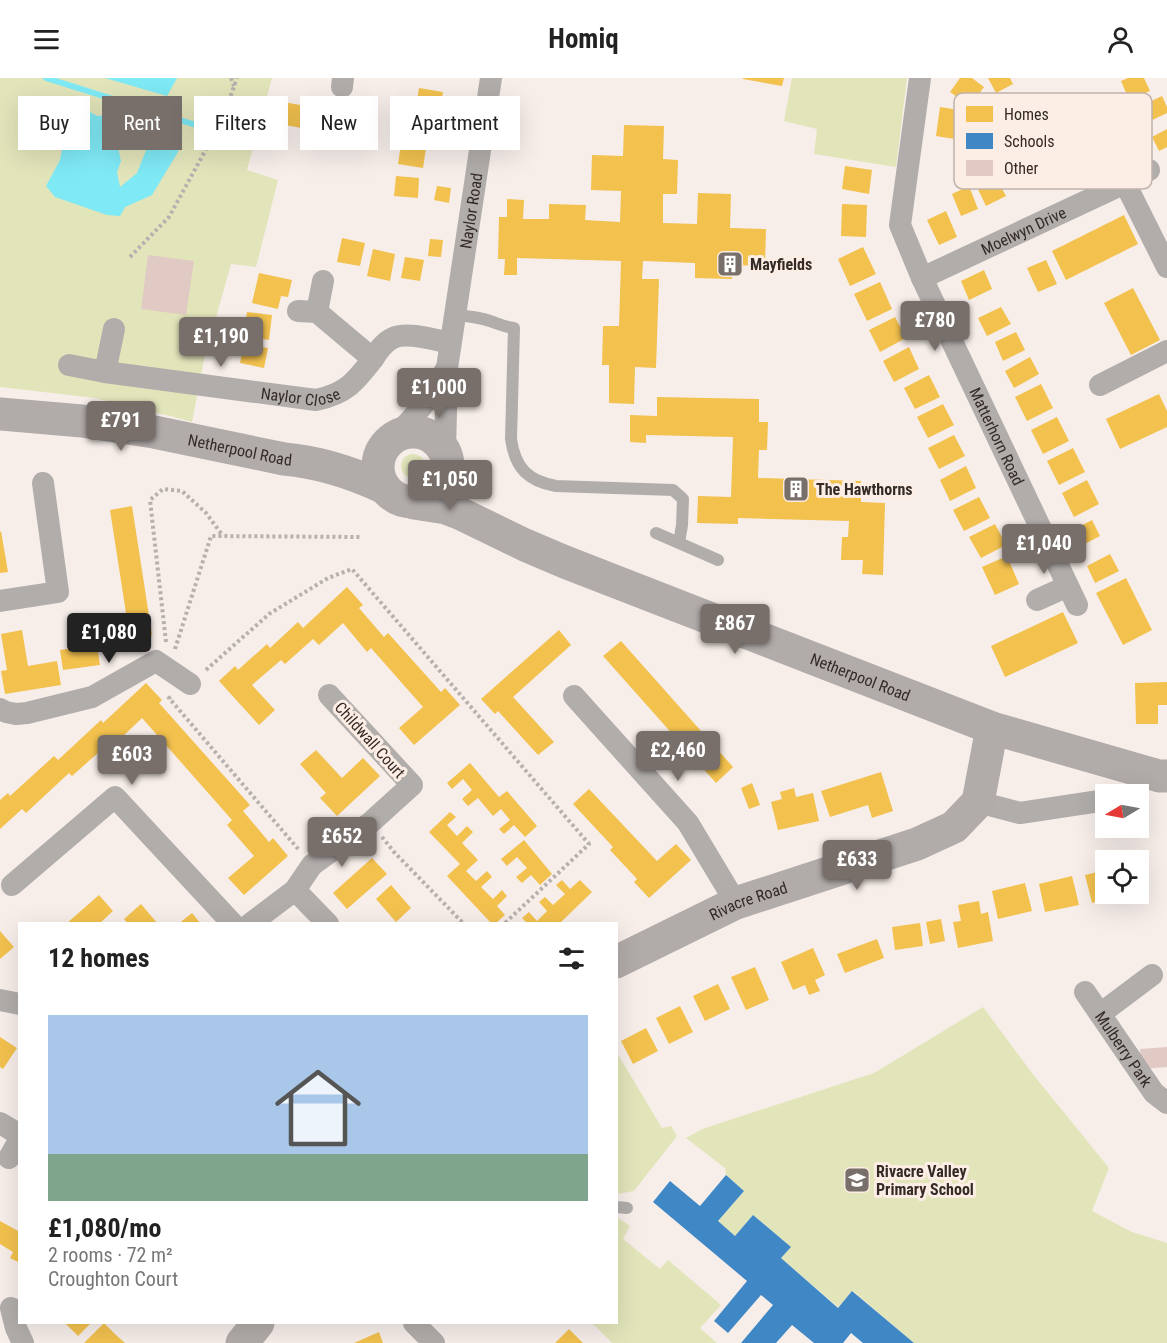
<!DOCTYPE html>
<meta charset="utf-8">
<style>
:root{--surface:#fff;--page:#f2f2f2;--text:#222;--muted:#767676;--line:#e0e0e0;--accent:#786f6b}
body{margin:0;font-family:"Roboto Condensed",sans-serif;background:var(--page);color:var(--text);height:100vh;display:flex;flex-direction:column;font-size:22px;white-space:nowrap}
*{box-sizing:border-box;margin:0}
p{font-size:20px;color:var(--muted)}
.icon{flex:none;width:33px;height:33px;fill:none;stroke:currentColor;stroke-width:2;stroke-linecap:round;stroke-linejoin:round}
.map{position:relative;flex:1;overflow:hidden}
.drawer{position:absolute;left:18px;top:844px;width:600px;height:402px;display:flex;flex-direction:column;background:var(--surface);border-radius:0px;box-shadow:0 6px 24px #0002}
.drawer>*{flex:none}
.hud{position:absolute;left:18px;top:18px;width:600px;height:54px;display:flex;gap:12px}
.needle{width:39px;rotate:260deg}
.buttons{position:absolute;left:1095px;top:706px;display:grid;gap:12px}
.buttons a{display:grid;place-items:center;width:54px;height:54px;border-radius:0px;background:var(--surface);box-shadow:0 6px 24px #0002;font-size:30px}
.price{position:absolute;translate:-50% -51px;padding:0 14px;border-radius:6px;background:var(--accent);color:#fff;font-size:20px;line-height:39px;filter:drop-shadow(0 2px 3px #0008)}
.price::after{content:'';position:absolute;left:50%;top:36px;width:18px;height:14px;margin-left:-9px;background:inherit;clip-path:polygon(0 0,100% 0,50% 100%)}
.price.active{background:#222;color:#fff}
ul{padding:0;list-style:none}
li{display:grid;align-content:center;gap:12px;height:318px;padding:0 30px}
li+li{border-top:2px solid var(--line)}
li span{display:grid;place-items:center;height:186px;border-radius:0px;color:#555}
li>.icon{margin-inline-start:auto}
span .icon{width:108px;height:108px;fill:#fffc;stroke-width:1}
li b{font-size:26px}
h2{display:flex;justify-content:space-between;align-items:center;height:72px;padding:0 30px;font-size:26px}
.tag{padding:0 21px;border-radius:0px;background:var(--surface);box-shadow:0 6px 24px #0002;font-size:21px;line-height:54px}
.tag.active{background:var(--accent);color:#fff}
header{display:flex;justify-content:space-between;align-items:center;height:78px;padding:0 30px;background:var(--surface);font-size:27px;font-weight:700}
.map>svg:first-child{display:block}
</style>
<header><svg class="icon" aria-label="menu" viewBox="0 0 24 24"><path d="M4 6h16M4 12h16M4 18h16"/></svg>Homiq<svg class="icon" aria-label="person" viewBox="0 0 24 24"><circle cx="12" cy="8" r="4"/><path d="M4 21q1-7 8-7t8 7"/></svg></header>
<div class="map">
<svg width="1167" height="1265" viewBox="0 0 1167 1265">
<rect width="100%" height="100%" fill="#f7eeea"/>
<path fill="#e2e5ba" d="M0,0H272L247,92L278,102L256,189L231,186L204,282L192,344L170,338L95,320L0,309Z
M792,0H907L896,89L814,76L817,51L784,43Z
M401 388a12 12 0 1 1 24 0a12 12 0 1 1-24 0Z
M983,929L1032,995L1109,1090L1092,1133L1132,1154L1167,1165V1265H914L853,1213L838,1229L781,1180L790,1168L753,1137L735,1158L718,1143L744,1113L726,1097L725,1090L686,1060L702,1051L874,995Z
M616,973L662,1050L671,1048L677,1058L634,1113L617,1116Z
M617,1139L630,1148L623,1161L660,1191L668,1182L721,1227L700,1250L717,1265H612L592,1245H616Z"/>
<path fill="#7fe9f5" d="M105,0H177L167,18Z
M80,28L97,38L111,37L121,83L117,94L120,109L137,95L151,60L163,58L177,61L181,69L152,117L125,129L120,138L107,137L55,119L46,108L60,82L66,51Z"/>
<path fill="#f2c14e" d="M743,0H784L782,8L743,1Z
M960,0H972L984,9L970,28L950,14Z
M988,0H1010L1013,6L996,15Z
M1128,0H1144L1150,13L1129,22L1121,3Z
M419,10L443,14L440,33L416,30Z
M1162,18L1167,29V35L1148,44L1141,28Z
M278,23L366,39L362,61L274,45Z
M940,29L966,33L961,62L936,58Z
M414,38L438,42L435,62L411,58Z
M624,47L664,48L663,81L678,82L677,116H663V145L697,146L698,115L731,116L730,150L766,151L765,188L732,187V201L695,200V185L643,183L642,201H659L656,290L635,289L634,326L609,325V287H602L603,248H619L621,183L517,180V197H504L505,181H498L499,139H507V121L524,122L523,141H549V126L586,127L585,142L620,144L621,113L591,112L592,77L623,78Z
M1167,51V69L1159,73L1152,59Z
M401,66L426,70L423,90L398,86Z
M1021,84L1031,104L1013,112L1003,92Z
M845,88L872,92L869,116L842,111Z
M994,95L1006,118L986,128L975,105Z
M396,98L419,100L418,120L394,118Z
M437,108L451,110L449,125L434,122Z
M969,108L978,131L961,138L952,116Z
M842,126L867,127L866,159L841,158Z
M946,133L957,159L939,167L927,142Z
M1124,137L1138,166L1066,202L1052,173Z
M342,160L365,165L360,188L337,184Z
M430,161L443,162L441,179L428,178Z
M863,169L876,196L850,208L838,181Z
M373,171L395,176L390,203L367,198Z
M405,179L424,182L420,203L401,200Z
M1046,182L1057,206L1038,214L1027,190Z
M984,192L992,211L969,222L961,203Z
M259,195L292,202L288,219L281,218L278,231L252,225Z
M880,204L892,231L867,243L854,216Z
M1133,210L1160,262L1131,277L1104,225Z
M1001,229L1011,246L987,258L978,240Z
M247,234L272,237L269,262L244,258Z
M895,239L906,260L880,274L869,252Z
M1016,254L1025,272L1003,283L995,264Z
M244,266L268,270L264,290L240,285Z
M909,269L919,291L894,304L883,283Z
M1030,279L1039,296L1014,310L1005,293Z
M929,297L940,319L915,331L904,310Z
M1041,306L1053,330L1027,343L1015,319Z
M1159,316L1167,333V349L1120,371L1106,341Z
M657,319L759,321V344H768L767,372H759L758,400L861,403V424L885,425L883,497L862,496L863,482H841L842,459H848L849,443L738,440V446L697,445L698,418L731,419L733,359L646,357V365L630,364V337L657,338Z
M943,326L954,347L928,360L917,339Z
M1057,339L1069,363L1043,376L1031,352Z
M954,357L965,378L939,391L928,370Z
M1073,370L1085,394L1059,407L1047,383Z
M966,388L976,410L950,423L940,402Z
M1087,402L1099,426L1074,439L1062,415Z
M979,419L990,440L964,453L953,432Z
M132,428L152,557L130,561L110,432Z
M1092,442L1100,458L1079,469L1071,453Z
M995,446L1006,467L981,480L969,459Z
M1,453L8,494L0,495V454Z
M1110,476L1119,493L1095,505L1087,488Z
M1007,478L1019,506L995,517L982,489Z
M1126,500L1152,552L1123,567L1096,515Z
M347,509L363,527L359,530L384,559L388,555L441,614L445,610L460,627L414,667L399,650L423,629L371,570L367,574L343,545L319,567L313,561L285,586L281,582L252,607L275,632L259,647L219,603L235,588L238,592L267,566L270,570L298,544L303,550Z
M1063,534L1078,565L1005,599L991,568Z
M22,552L28,588L57,583L61,607L5,616L1,593L7,592L1,556Z
M559,552L571,567L513,619L554,664L538,677L498,633L495,636L481,621Z
M621,563L733,689L716,705L603,578Z
M97,567L100,587L63,592L60,572Z
M1167,604V627H1158V646H1136L1135,605Z
M146,605L162,622L159,625L250,727L243,733L269,764L273,760L288,778L244,817L228,800L254,778L227,747L232,742L142,640L119,662L116,659L72,698L69,695L26,735L22,731L0,751V722L8,715L10,718L54,678L58,682L101,642L103,645Z
M316,672L342,700L363,680L380,698L337,738L320,720L326,715L300,686Z
M470,685L499,719L507,713L537,748L525,759L514,747L504,756L499,751L510,742L501,731L493,738L478,720L468,728L462,721L472,712L463,701L452,711L447,705Z
M881,694L893,733L872,740L868,727L830,739L821,713Z
M752,705L760,727L749,731L741,710Z
M794,710L796,719L813,715L819,743L778,752L771,724L782,721L780,714Z
M589,711L657,783L676,766L691,782L649,820L634,804L637,801L610,772L613,769L573,726Z
M450,734L456,739L447,747L457,758L467,748L473,754L462,765L478,782L466,793L476,803L487,793L492,799L481,809L493,821L502,812L507,818L497,828L505,837L495,846H492L447,798L460,786L429,754Z
M524,762L552,796L540,807L531,797L522,805L516,799L527,790L517,779L507,788L501,781Z
M372,780L387,796L347,831L333,815Z
M1106,792V816L1128,817L1092,825L1085,797Z
M1072,798L1079,827L1045,834L1039,806Z
M562,802L570,811L580,802L592,814L559,846H528L522,840L529,834L537,843L547,833L539,824L545,819L553,827L565,816L556,807Z
M1025,805L1032,833L998,841L992,813Z
M391,807L411,830L396,844L376,821Z
M99,817L113,833L99,846H66Z
M979,823L981,836L988,834L993,863L958,870L953,844L961,843L958,827Z
M141,826L158,846H128L124,841Z
M192,835L201,846H178Z
M941,841L945,863L930,866L926,844Z
M920,845L923,868L895,872L892,849Z
M0,853L14,869L0,881Z
M877,861L884,880L845,895L837,876Z
M813,870L825,897L815,902L820,913L809,917L805,907L793,912L781,884Z
M755,889L769,922L746,932L731,899Z
M718,906L730,931L705,943L693,918Z
M680,928L693,954L669,966L656,940Z
M646,950L658,973L633,986L621,963Z
M0,959L17,970L3,991L0,989Z
M0,1143L20,1154V1185L10,1180L13,1174L0,1166Z
M65,1245H91L78,1258Z
M104,1245L116,1257L125,1265H84Z
M569,1251L583,1265H555Z
M379,1254L383,1265H354Z"/>
<path fill="#3f88c5" d="M726,1097L744,1113L718,1143L735,1158L753,1137L791,1169L781,1180L838,1230L852,1213L914,1265H863L851,1255L843,1265H814L792,1247L776,1265H741L773,1227L761,1217L728,1255L714,1243L747,1203L653,1124L670,1103L700,1128Z"/>
<g fill="none" stroke-linecap="round" stroke-linejoin="round">
<path stroke="#7fe9f5" stroke-width="6" d="M46,0L218,54"/>
</g>
<path fill="#e2cac4" d="M148,177L194,183L186,237L141,231Z
M1167,969V989L1141,991L1140,971Z"/>
<g fill="none" stroke-linecap="round" stroke-linejoin="round">
<path stroke="#b6b0ae" stroke-width="4" stroke-dasharray="3 3" stroke-linecap="butt" d="M231,0L234,8
M130,179L169,139L222,42L237,0
M166,564L150,422L163,411L182,413L206,435L223,458
M175,571L211,458L362,459
M206,592L269,536L328,500L352,491L589,766L504,846
M171,619L169,620L299,772
M382,759L394,774L464,846"/>
<path stroke="#b1adab" stroke-width="12" d="M455,237C467,238 479,239 490,243C499,246 505,249 514,250L511,361C515,390 528,403 556,408L673,412L683,421L682,447L679,465
M656,455L718,482
M616,1129L627,1130"/>
<g stroke="#b1adab" stroke-width="22">
<path id="s1" d="M920,0L900,147L922,200L1077,527"/>
<path d="M342,9L343,0"/>
<path d="M1125,105L1167,189"/>
<path id="s2" d="M922,200L1125,105L1149,92"/>
<path d="M298,233L317,234L323,203"/>
<path d="M317,234L373,281C378,273 384,264 393,260C407,253 435,262 450,265"/>
<path id="s3" d="M69,287L105,294L316,322C346,316 355,304 373,281"/>
<path d="M105,294L114,251"/>
<path d="M1100,307L1167,273"/>
<path d="M392,361C416,338 430,320 446,291"/>
<path id="s4" d="M445,374L447,290L491,0"/>
<path d="M1037,522L1068,508"/>
<path d="M0,523L58,514L43,405"/>
<path d="M574,618L688,745L736,825"/>
<path d="M0,631L6,634L16,636L27,635L92,619L156,583L190,606"/>
<path d="M978,724L1020,735L1106,722"/>
<path d="M12,807L115,719L233,846"/>
<path d="M295,812L328,846"/>
<path d="M250,846L295,812L312,787L370,745L412,707L329,617"/>
<path id="s5" d="M1085,914L1154,1015L1167,1025"/>
<path d="M0,922L20,926"/>
<path d="M1100,936L1152,897"/>
<path d="M0,1045L20,1057"/>
<path d="M9,1080L20,1061"/>
<path d="M11,1230L16,1250L23,1265"/>
<path d="M414,1245L434,1265"/>
</g>
<g stroke="#b1aba9" stroke-width="33">
<path id="s6" d="M0,336L82,343L154,354L284,381C319,384 353,395 385,410"/>
<circle cx="413" cy="389" r="35"/>
<path id="s7" d="M414,425L446,430L459,435L525,467L565,484L992,650L1159,698H1167"/>
<path id="s8" d="M616,884L736,825L917,766L954,749L978,724L992,650"/>
<path d="M242,1265L258,1245"/>
</g>
</g>
<defs>
<symbol id="building-square" viewBox="-11 -11 22 22"><rect x="-9" y="-9" width="18" height="18" rx="4" fill="#786f6b" stroke="#fcede5"/><path d="M-4-6H4V6H1V3H-1V6H-4ZM-2.5-4.3h1.7v1.8h-1.7ZM.8-4.3h1.7v1.8H.8ZM-2.5-1h1.7V.8h-1.7ZM.8-1h1.7V.8H.8Z" fill="#fff"/></symbol>
<symbol id="school-square" viewBox="-11 -11 22 22"><rect x="-9" y="-9" width="18" height="18" rx="4" fill="#786f6b" stroke="#fcede5"/><path d="M0-5L7-2L0 1L-7-2ZM-4 1L0 2.5L4 1V4Q0 6-4 4Z" fill="#fff"/></symbol>
</defs>
<g fill-rule="evenodd">
<use href="#building-square" x="715" y="171" width="30" height="30"/>
<use href="#building-square" x="781" y="396" width="30" height="30"/>
<use href="#school-square" x="842" y="1087" width="30" height="30"/>
</g>
<g text-anchor="middle" dominant-baseline="central" stroke-width="6" stroke-linejoin="round" paint-order="stroke">
<g font-size="16" fill="#342b26" stroke="#fcede5">
<text stroke="none"><textPath href="#s4" startOffset="243">Naylor Road</textPath></text>
<text stroke="none"><textPath href="#s2" startOffset="112">Moelwyn Drive</textPath></text>
<text stroke="none"><textPath href="#s3" startOffset="234">Naylor Close</textPath></text>
<text stroke="none"><textPath href="#s1" startOffset="381">Matterhorn Road</textPath></text>
<text stroke="none"><textPath href="#s6" startOffset="243">Netherpool Road</textPath></text>
<text stroke="none"><textPath href="#s7" startOffset="480">Netherpool Road</textPath></text>
<text transform="translate(370 662) rotate(48)">Childwall Court</text>
<text stroke="none"><textPath href="#s8" startOffset="146">Rivacre Road</textPath></text>
<text stroke="none"><textPath href="#s5" startOffset="69">Mulberry Park</textPath></text>
</g>
<g font-size="16" font-weight="bold" fill="#342b26" stroke="#fcede5" text-anchor="start">
<text x="750" y="186">Mayfields</text>
<text x="816" y="411">The Hawthorns</text>
<text x="876" y="1093">Rivacre Valley<tspan x="876" dy="18">Primary School</tspan></text>
</g>
</g>
<rect x="954" y="15" width="198" height="96" rx="9" fill="#fcede5" stroke="#c0b3ac" stroke-width="1.5"/>
<rect x="966" y="28" width="27" height="16" fill="#f2c14e"/>
<rect x="966" y="55" width="27" height="16" fill="#3f88c5"/>
<rect x="966" y="82" width="27" height="16" fill="#e2cac4"/>
<g font-size="16" fill="#342b26">
<text x="1004" y="42">Homes</text>
<text x="1004" y="69">Schools</text>
<text x="1004" y="96">Other</text>
</g>
</svg>
<div class="buttons">
<a><svg class="needle" viewBox="-14 -14 28 28"><path d="M0-13l5 13h-10z" fill="#e53935"/><path d="M0 13l5-13h-10z" fill="#767676"/></svg></a>
<a><svg class="icon" aria-label="locate" viewBox="0 0 24 24"><circle cx="12" cy="12" r="6"/><path d="M12 2v4M12 18v4M2 12h4M18 12h4"/></svg></a>
</div>
<b class="price" style="left:935px;top:274px">£780</b>
<b class="price" style="left:221px;top:290px">£1,190</b>
<b class="price" style="left:439px;top:341px">£1,000</b>
<b class="price" style="left:121px;top:374px">£791</b>
<b class="price" style="left:450px;top:433px">£1,050</b>
<b class="price" style="left:1044px;top:497px">£1,040</b>
<b class="price" style="left:735px;top:577px">£867</b>
<b class="price active" style="left:109px;top:586px">£1,080</b>
<b class="price" style="left:678px;top:704px">£2,460</b>
<b class="price" style="left:132px;top:708px">£603</b>
<b class="price" style="left:342px;top:790px">£652</b>
<b class="price" style="left:857px;top:813px">£633</b>
<div class="hud">
<a class="tag">Buy</a>
<a class="tag active">Rent</a>
<a class="tag">Filters</a>
<a class="tag">New</a>
<a class="tag">Apartment</a>
</div>
<section class="drawer">
<h2>12 homes<svg class="icon" aria-label="filters" viewBox="0 0 24 24"><path d="M4 7h16M4 17h16"/><circle cx="9" cy="7" r="2"/><circle cx="15" cy="17" r="2"/></svg></h2>
<ul>
<li><span style="background:linear-gradient(#a9c7e8 75%,#7fa58c 0)"><svg class="icon" aria-label="home" viewBox="0 0 24 24"><path d="M3 11l9-7 9 7M6 9v11h12V9"/></svg></span><div><b>£1,080/mo</b><p>2 rooms · 72 m²</p><p>Croughton Court</p></div></li>
</ul>
</section>
</div>
